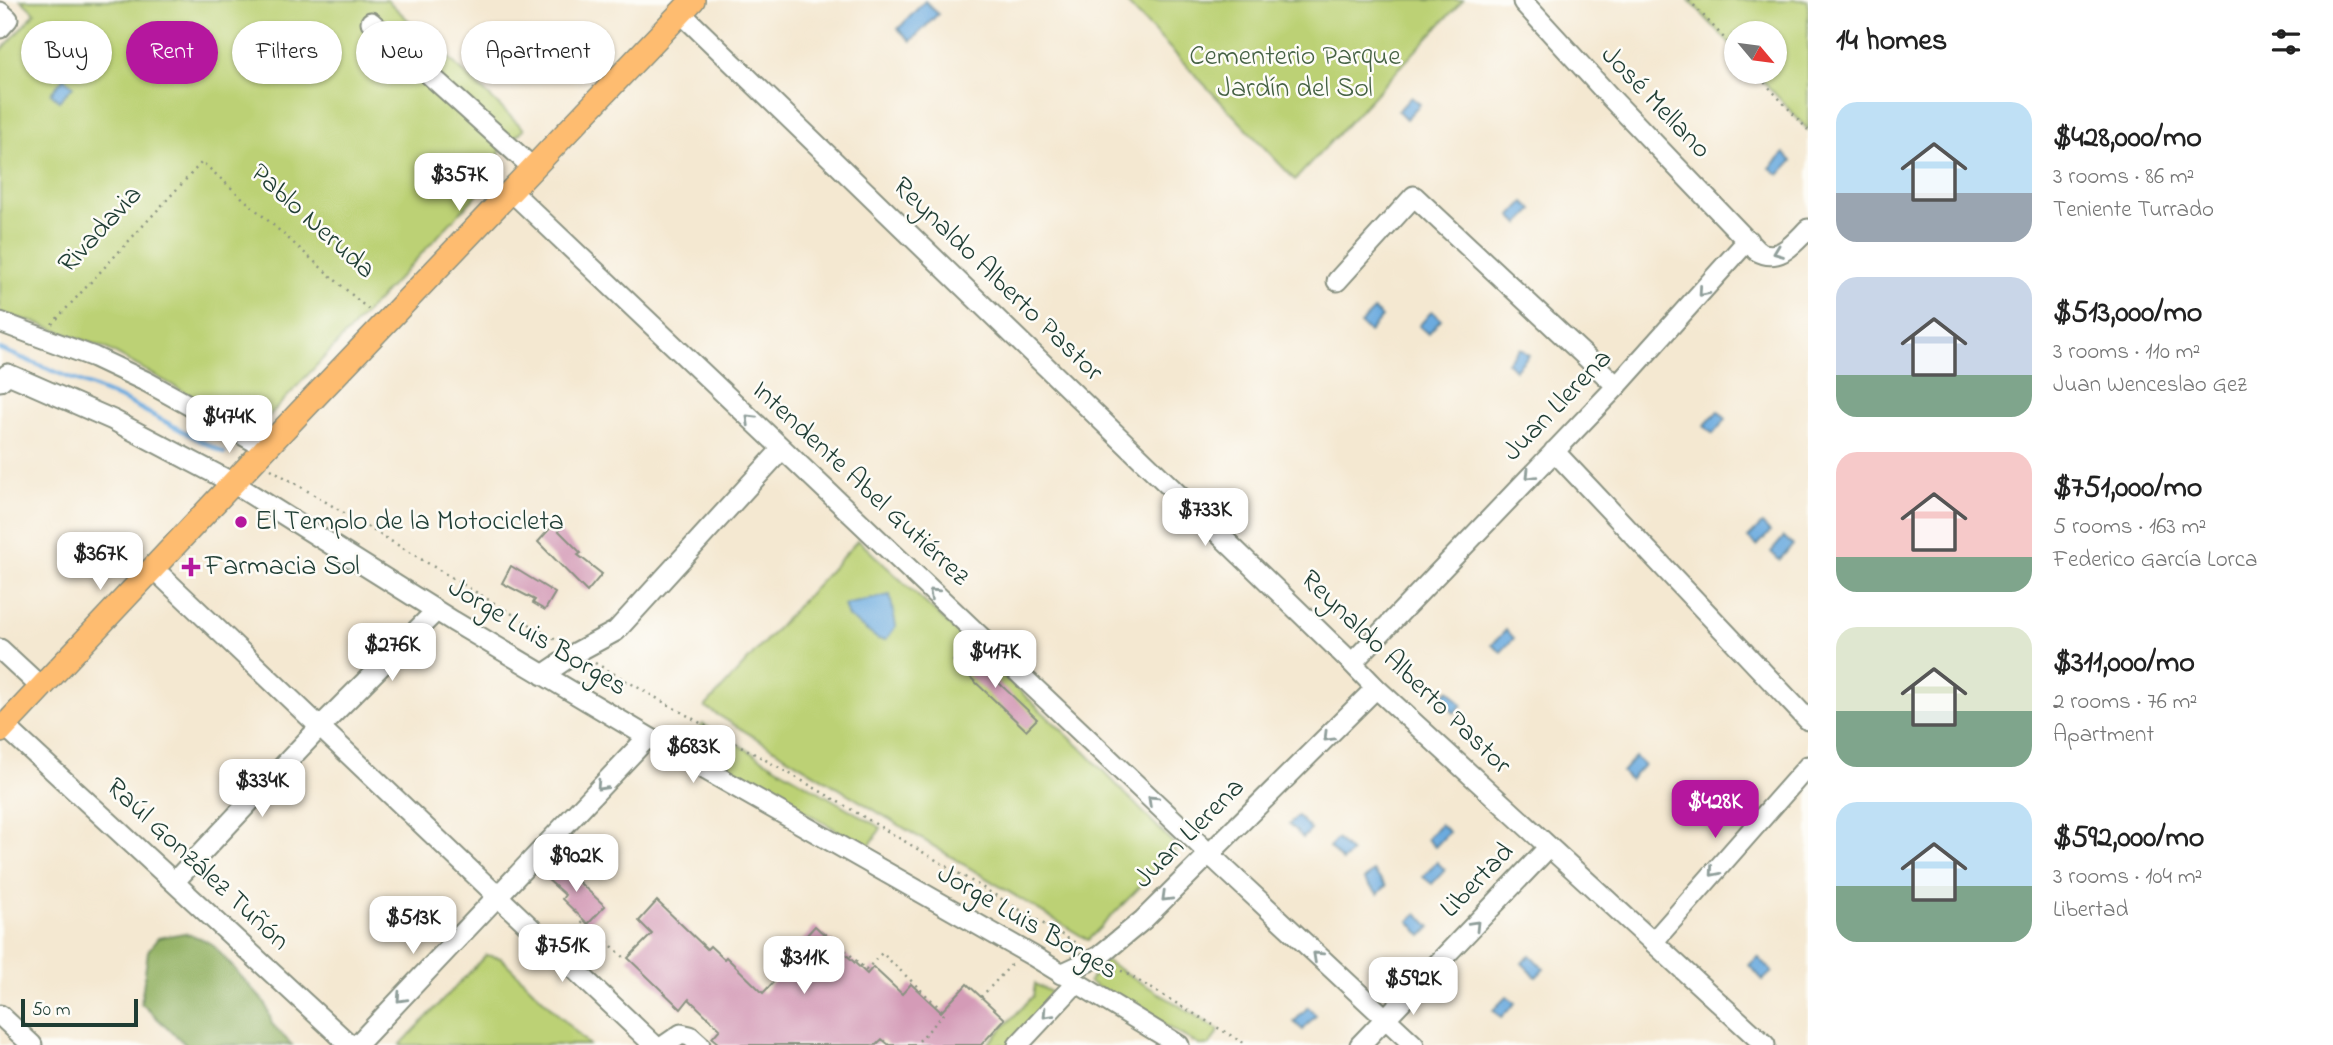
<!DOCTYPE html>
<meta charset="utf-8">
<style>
:root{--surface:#fff;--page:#f6f6f6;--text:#222;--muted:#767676;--accent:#b5179e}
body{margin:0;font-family:"Indie Flower",sans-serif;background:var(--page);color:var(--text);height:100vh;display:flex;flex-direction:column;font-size:26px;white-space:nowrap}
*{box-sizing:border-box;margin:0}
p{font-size:23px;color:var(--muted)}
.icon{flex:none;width:38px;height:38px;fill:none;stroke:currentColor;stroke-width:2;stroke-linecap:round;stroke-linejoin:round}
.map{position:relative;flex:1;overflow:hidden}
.panel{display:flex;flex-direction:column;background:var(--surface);width:525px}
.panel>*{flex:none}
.banner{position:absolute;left:21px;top:21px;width:665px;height:63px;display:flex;gap:14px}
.needle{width:46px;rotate:119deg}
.buttons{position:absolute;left:1724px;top:21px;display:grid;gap:14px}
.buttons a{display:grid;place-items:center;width:63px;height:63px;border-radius:50%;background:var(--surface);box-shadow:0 2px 5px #0004;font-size:35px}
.scale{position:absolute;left:21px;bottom:18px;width:117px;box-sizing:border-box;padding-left:7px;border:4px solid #1f3d34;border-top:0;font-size:19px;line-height:24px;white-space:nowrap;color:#1f3d34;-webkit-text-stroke:5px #fdfcf7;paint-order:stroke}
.price{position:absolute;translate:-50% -60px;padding:0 16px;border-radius:14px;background:#fff;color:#222;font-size:23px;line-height:46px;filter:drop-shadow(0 2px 4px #0008)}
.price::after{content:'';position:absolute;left:50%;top:42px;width:21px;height:16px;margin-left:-10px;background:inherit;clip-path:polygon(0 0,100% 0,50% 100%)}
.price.on{background:var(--accent);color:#fff}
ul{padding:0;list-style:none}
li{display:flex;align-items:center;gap:21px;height:175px;padding:0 28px}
li span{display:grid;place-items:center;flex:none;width:196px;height:140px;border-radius:21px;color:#555}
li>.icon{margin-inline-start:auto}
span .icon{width:84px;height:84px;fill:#fffc;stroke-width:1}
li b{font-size:30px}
h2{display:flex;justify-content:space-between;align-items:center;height:84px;padding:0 28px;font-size:30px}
.tag{padding:0 24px;border-radius:32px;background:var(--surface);box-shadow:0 2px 5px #0004;font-size:24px;line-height:63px}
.tag.on{background:var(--accent);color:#fff}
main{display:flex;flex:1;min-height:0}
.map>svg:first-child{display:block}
</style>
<main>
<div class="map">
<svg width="1808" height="1045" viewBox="0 0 1808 1045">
<rect width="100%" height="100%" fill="#fdfcf7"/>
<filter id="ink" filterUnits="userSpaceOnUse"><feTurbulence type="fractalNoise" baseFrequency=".0143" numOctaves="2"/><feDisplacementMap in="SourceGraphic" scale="14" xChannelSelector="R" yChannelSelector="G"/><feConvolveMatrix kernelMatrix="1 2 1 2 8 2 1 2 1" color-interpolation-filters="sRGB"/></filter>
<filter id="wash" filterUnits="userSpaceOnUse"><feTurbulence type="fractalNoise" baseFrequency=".00686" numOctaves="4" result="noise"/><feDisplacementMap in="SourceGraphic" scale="28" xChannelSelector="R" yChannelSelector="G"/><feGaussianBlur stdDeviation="1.57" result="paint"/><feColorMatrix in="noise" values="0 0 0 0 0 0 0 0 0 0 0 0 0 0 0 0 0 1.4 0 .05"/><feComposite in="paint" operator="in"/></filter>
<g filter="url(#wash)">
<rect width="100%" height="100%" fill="#f4e8d1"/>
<path fill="#bcd174" stroke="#6e8754" stroke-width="2" d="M21,0H387L524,129L499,152L503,167L255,431L107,349L37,323L0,313V52L35,13Z
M1124,0H1463L1295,180Z
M1689,0H1808V130L1755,72H1774V33H1736V51Z
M858,540L1082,749L1178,848L1088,940L705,707Z
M703,724L881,828L868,848L687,744Z
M486,955L501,958L589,1045H400Z
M1106,961L1219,1030L1210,1045H1199L1089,982L1100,964Z
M1035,984L1051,992V999L1009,1045H987L1033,996Z"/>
<path fill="#95b366" stroke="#5a784d" stroke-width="2" d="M184,933L200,938L212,944L266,1004L272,1024L292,1045H186L141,1003L148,951L158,938Z"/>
<path fill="#6cabdf" stroke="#46748a" stroke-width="2" d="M925,1L938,14L911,41L898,29Z
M64,78L73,86L59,101L51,93Z
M1411,97L1420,104L1406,119L1398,111Z
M1784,153L1792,161L1779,175L1770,168Z
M1524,202L1533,210L1519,224L1511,216Z
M1374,310L1382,317L1369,332L1360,324Z
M1432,311L1441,319L1428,334L1419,326Z
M1520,348L1529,355L1515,370L1507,362Z
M1718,411L1726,419L1713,434L1704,426Z
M1762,524L1770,532L1757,546L1748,538Z
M1784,537L1793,545L1779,560L1771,552Z
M890,595L896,626L886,640L878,639L848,617L844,605Z
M1506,630L1514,638L1501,652L1492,645Z
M1449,690L1462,705L1454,713L1440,698Z
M1635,757L1644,765L1630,780L1622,772Z
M1298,816L1311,830L1303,838L1289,824Z
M1440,824L1449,832L1435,847L1427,839Z
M1337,839L1351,853L1342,861L1329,847Z
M1437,862L1445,870L1432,884L1423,877Z
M1373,871L1386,886L1378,894L1364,880Z
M1417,913L1431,927L1422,936L1409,921Z
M1530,955L1544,969L1536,977L1522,963Z
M1758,957L1772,972L1763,980L1749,965Z
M1507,996L1515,1003L1501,1018L1493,1010Z
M1308,1007L1316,1015L1303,1030L1294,1022Z"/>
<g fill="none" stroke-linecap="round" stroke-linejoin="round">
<path stroke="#6cabdf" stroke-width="4.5" d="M0,349L124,400L224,453"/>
</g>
<g id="blocks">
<path fill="#d49bb7" d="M553,525L581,553L578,555L602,574L587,592L538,542Z
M511,566L555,593L545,610L533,603L535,600L502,583Z
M963,649L1037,719L1026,730L953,661Z
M559,864L605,906L588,924L562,899L565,895L546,878Z
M657,901L707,949L710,946L724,959L726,957L763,993L801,953L795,948L815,926L867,974L873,967L902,994L911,984L941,1012L967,984L1005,1019L981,1045H889L882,1039L876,1045H720L712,1038L720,1029L689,999L681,1009L628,958L652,934L639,921Z"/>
</g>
</g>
<g filter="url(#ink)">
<use href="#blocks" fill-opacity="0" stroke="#8a9282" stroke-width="2"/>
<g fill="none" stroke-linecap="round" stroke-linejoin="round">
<defs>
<path id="minor" d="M1523,2L1610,97L1757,251C1779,263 1793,244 1808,229
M0,12L8,19L0,28
M681,13L1352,663L1376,688L1765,1045
M371,22L533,168
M511,191L1222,866L1414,1045
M1337,281L1414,196L1617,386
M0,322L94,357L147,382L266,448
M0,381L8,374L22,380L113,420L233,483L453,621L648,737L1033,956L1179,1045
M1554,451L1808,720
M153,568L654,1045
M0,649L41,687
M1352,663L1617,386L1748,240
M543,675L577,652L616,631L782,449
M5,726L350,1045
M174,882L320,727L436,611
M1653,942L1808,766
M1061,974L1098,957L1143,920L1376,688
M0,1015L32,1045
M357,1045L648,737
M665,1045L681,1034L690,1036L700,1045
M1018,1045L1076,983
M1360,1045L1549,847"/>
<path id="major" d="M0,731L266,448L693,0"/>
</defs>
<use href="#minor" stroke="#8a9282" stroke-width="23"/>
<use href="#major" stroke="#8a9282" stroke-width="26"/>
<path stroke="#8a9282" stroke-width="2.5" stroke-dasharray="2 5" stroke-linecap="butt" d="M1689,0L1736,51
M1755,72L1808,130
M52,324L202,162L369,310
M271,469L559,642
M595,663L820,791L1079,945
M825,935L827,933L866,970L882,953L945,1013L915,1045
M567,938L584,920L627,960
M1115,967L1247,1045
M981,997L1012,964"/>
<use href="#minor" stroke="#fff" stroke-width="19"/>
<use href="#major" stroke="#febc70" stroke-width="23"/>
</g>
<defs><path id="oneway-chevron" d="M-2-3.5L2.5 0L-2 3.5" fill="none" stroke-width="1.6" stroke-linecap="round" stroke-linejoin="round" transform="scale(1.75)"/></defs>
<g stroke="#8f9e9a">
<use href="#oneway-chevron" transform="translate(1778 252) rotate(159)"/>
<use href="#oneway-chevron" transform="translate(1703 292) rotate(131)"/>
<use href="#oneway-chevron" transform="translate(750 419) rotate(-136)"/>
<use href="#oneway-chevron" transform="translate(1530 475) rotate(134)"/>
<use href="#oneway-chevron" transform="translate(933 593) rotate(-137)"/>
<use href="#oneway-chevron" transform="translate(1328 737) rotate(135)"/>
<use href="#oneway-chevron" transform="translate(601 786) rotate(133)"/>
<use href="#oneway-chevron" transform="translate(1152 800) rotate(-137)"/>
<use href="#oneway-chevron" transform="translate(1714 872) rotate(131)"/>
<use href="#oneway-chevron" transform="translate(1166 897) rotate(136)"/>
<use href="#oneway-chevron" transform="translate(1475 925) rotate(-46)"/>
<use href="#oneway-chevron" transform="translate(1317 956) rotate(-137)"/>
<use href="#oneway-chevron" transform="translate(401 998) rotate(133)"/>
<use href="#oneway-chevron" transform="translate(1047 1014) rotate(133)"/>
</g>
</g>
<g fill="#b5179e" stroke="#fdfcf7" stroke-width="2.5">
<circle cx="241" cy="522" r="7"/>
<path d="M187.5 556.5h7v7h7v7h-7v7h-7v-7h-7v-7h7z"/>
</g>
<g text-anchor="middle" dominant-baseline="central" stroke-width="5" stroke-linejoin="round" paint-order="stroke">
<g font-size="28" fill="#466244" stroke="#fdfcf7">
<text x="1295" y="57">Cementerio Parque<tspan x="1295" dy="32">Jardín del Sol</tspan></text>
</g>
<g font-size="28" fill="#1f3d34" stroke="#fdfcf7">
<text transform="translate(1655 103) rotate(46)">José Mellano</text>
<text transform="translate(312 222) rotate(42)">Pablo Neruda</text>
<text transform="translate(101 230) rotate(-47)">Rivadavia</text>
<text transform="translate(997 280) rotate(44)">Reynaldo Alberto Pastor</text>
<text transform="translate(1558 406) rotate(-46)">Juan Llerena</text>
<text transform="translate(860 484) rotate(43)">Intendente Abel Gutiérrez</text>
<text transform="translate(537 638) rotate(31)">Jorge Luis Borges</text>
<text transform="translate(1405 673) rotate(44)">Reynaldo Alberto Pastor</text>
<text transform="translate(1190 834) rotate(-45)">Juan Llerena</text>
<text transform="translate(197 865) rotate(43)">Raúl González Tuñón</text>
<text transform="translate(1478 881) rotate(-46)">Libertad</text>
<text transform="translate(1027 923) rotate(30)">Jorge Luis Borges</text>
</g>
<g font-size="28" fill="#1f3d34" stroke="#fdfcf7" text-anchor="start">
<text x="255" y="522">El Templo de la Motocicleta</text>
<text x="205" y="567">Farmacia Sol</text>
</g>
</g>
</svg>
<div class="buttons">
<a><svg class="needle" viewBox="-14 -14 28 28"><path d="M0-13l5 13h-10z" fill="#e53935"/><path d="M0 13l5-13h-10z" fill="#767676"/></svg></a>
</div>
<div class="scale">50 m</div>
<b class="price" style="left:459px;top:213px">$357K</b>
<b class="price" style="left:229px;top:455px">$474K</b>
<b class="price" style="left:1205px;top:548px">$733K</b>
<b class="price" style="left:100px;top:592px">$367K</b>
<b class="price" style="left:392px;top:683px">$276K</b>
<b class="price" style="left:995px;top:690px">$417K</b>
<b class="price" style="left:693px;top:785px">$683K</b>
<b class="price" style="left:262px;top:819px">$334K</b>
<b class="price on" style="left:1715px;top:840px">$428K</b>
<b class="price" style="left:576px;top:894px">$902K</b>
<b class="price" style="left:413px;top:956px">$513K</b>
<b class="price" style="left:562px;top:984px">$751K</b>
<b class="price" style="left:804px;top:996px">$311K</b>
<b class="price" style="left:1413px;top:1017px">$592K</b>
<div class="banner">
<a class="tag">Buy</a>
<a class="tag on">Rent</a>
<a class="tag">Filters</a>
<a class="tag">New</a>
<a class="tag">Apartment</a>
</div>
</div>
<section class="panel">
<h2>14 homes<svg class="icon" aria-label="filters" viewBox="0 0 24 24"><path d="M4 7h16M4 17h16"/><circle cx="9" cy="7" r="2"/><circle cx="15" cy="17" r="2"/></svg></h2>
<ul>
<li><span style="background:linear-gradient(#bfe0f5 65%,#9aa5b1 0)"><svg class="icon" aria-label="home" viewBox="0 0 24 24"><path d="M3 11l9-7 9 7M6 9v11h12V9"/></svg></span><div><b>$428,000/mo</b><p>3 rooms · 86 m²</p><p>Teniente Turrado</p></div></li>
<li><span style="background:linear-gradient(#c9d6e8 70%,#7fa58c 0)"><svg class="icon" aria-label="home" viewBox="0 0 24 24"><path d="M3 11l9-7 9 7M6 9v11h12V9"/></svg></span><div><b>$513,000/mo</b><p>3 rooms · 110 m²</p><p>Juan Wenceslao Gez</p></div></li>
<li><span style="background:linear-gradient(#f6c9c9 75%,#7fa58c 0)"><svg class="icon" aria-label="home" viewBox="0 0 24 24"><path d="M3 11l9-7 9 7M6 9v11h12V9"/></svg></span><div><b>$751,000/mo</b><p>5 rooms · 163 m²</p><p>Federico García Lorca</p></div></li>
<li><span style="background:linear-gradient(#dfe7d0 60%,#7fa58c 0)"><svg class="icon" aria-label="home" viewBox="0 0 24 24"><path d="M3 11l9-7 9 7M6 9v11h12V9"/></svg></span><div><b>$311,000/mo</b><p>2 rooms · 76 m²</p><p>Apartment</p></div></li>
<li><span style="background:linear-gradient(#bfe0f5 60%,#7fa58c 0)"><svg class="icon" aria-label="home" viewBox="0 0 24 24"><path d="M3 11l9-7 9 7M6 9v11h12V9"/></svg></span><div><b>$592,000/mo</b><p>3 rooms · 104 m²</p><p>Libertad</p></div></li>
</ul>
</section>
</main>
